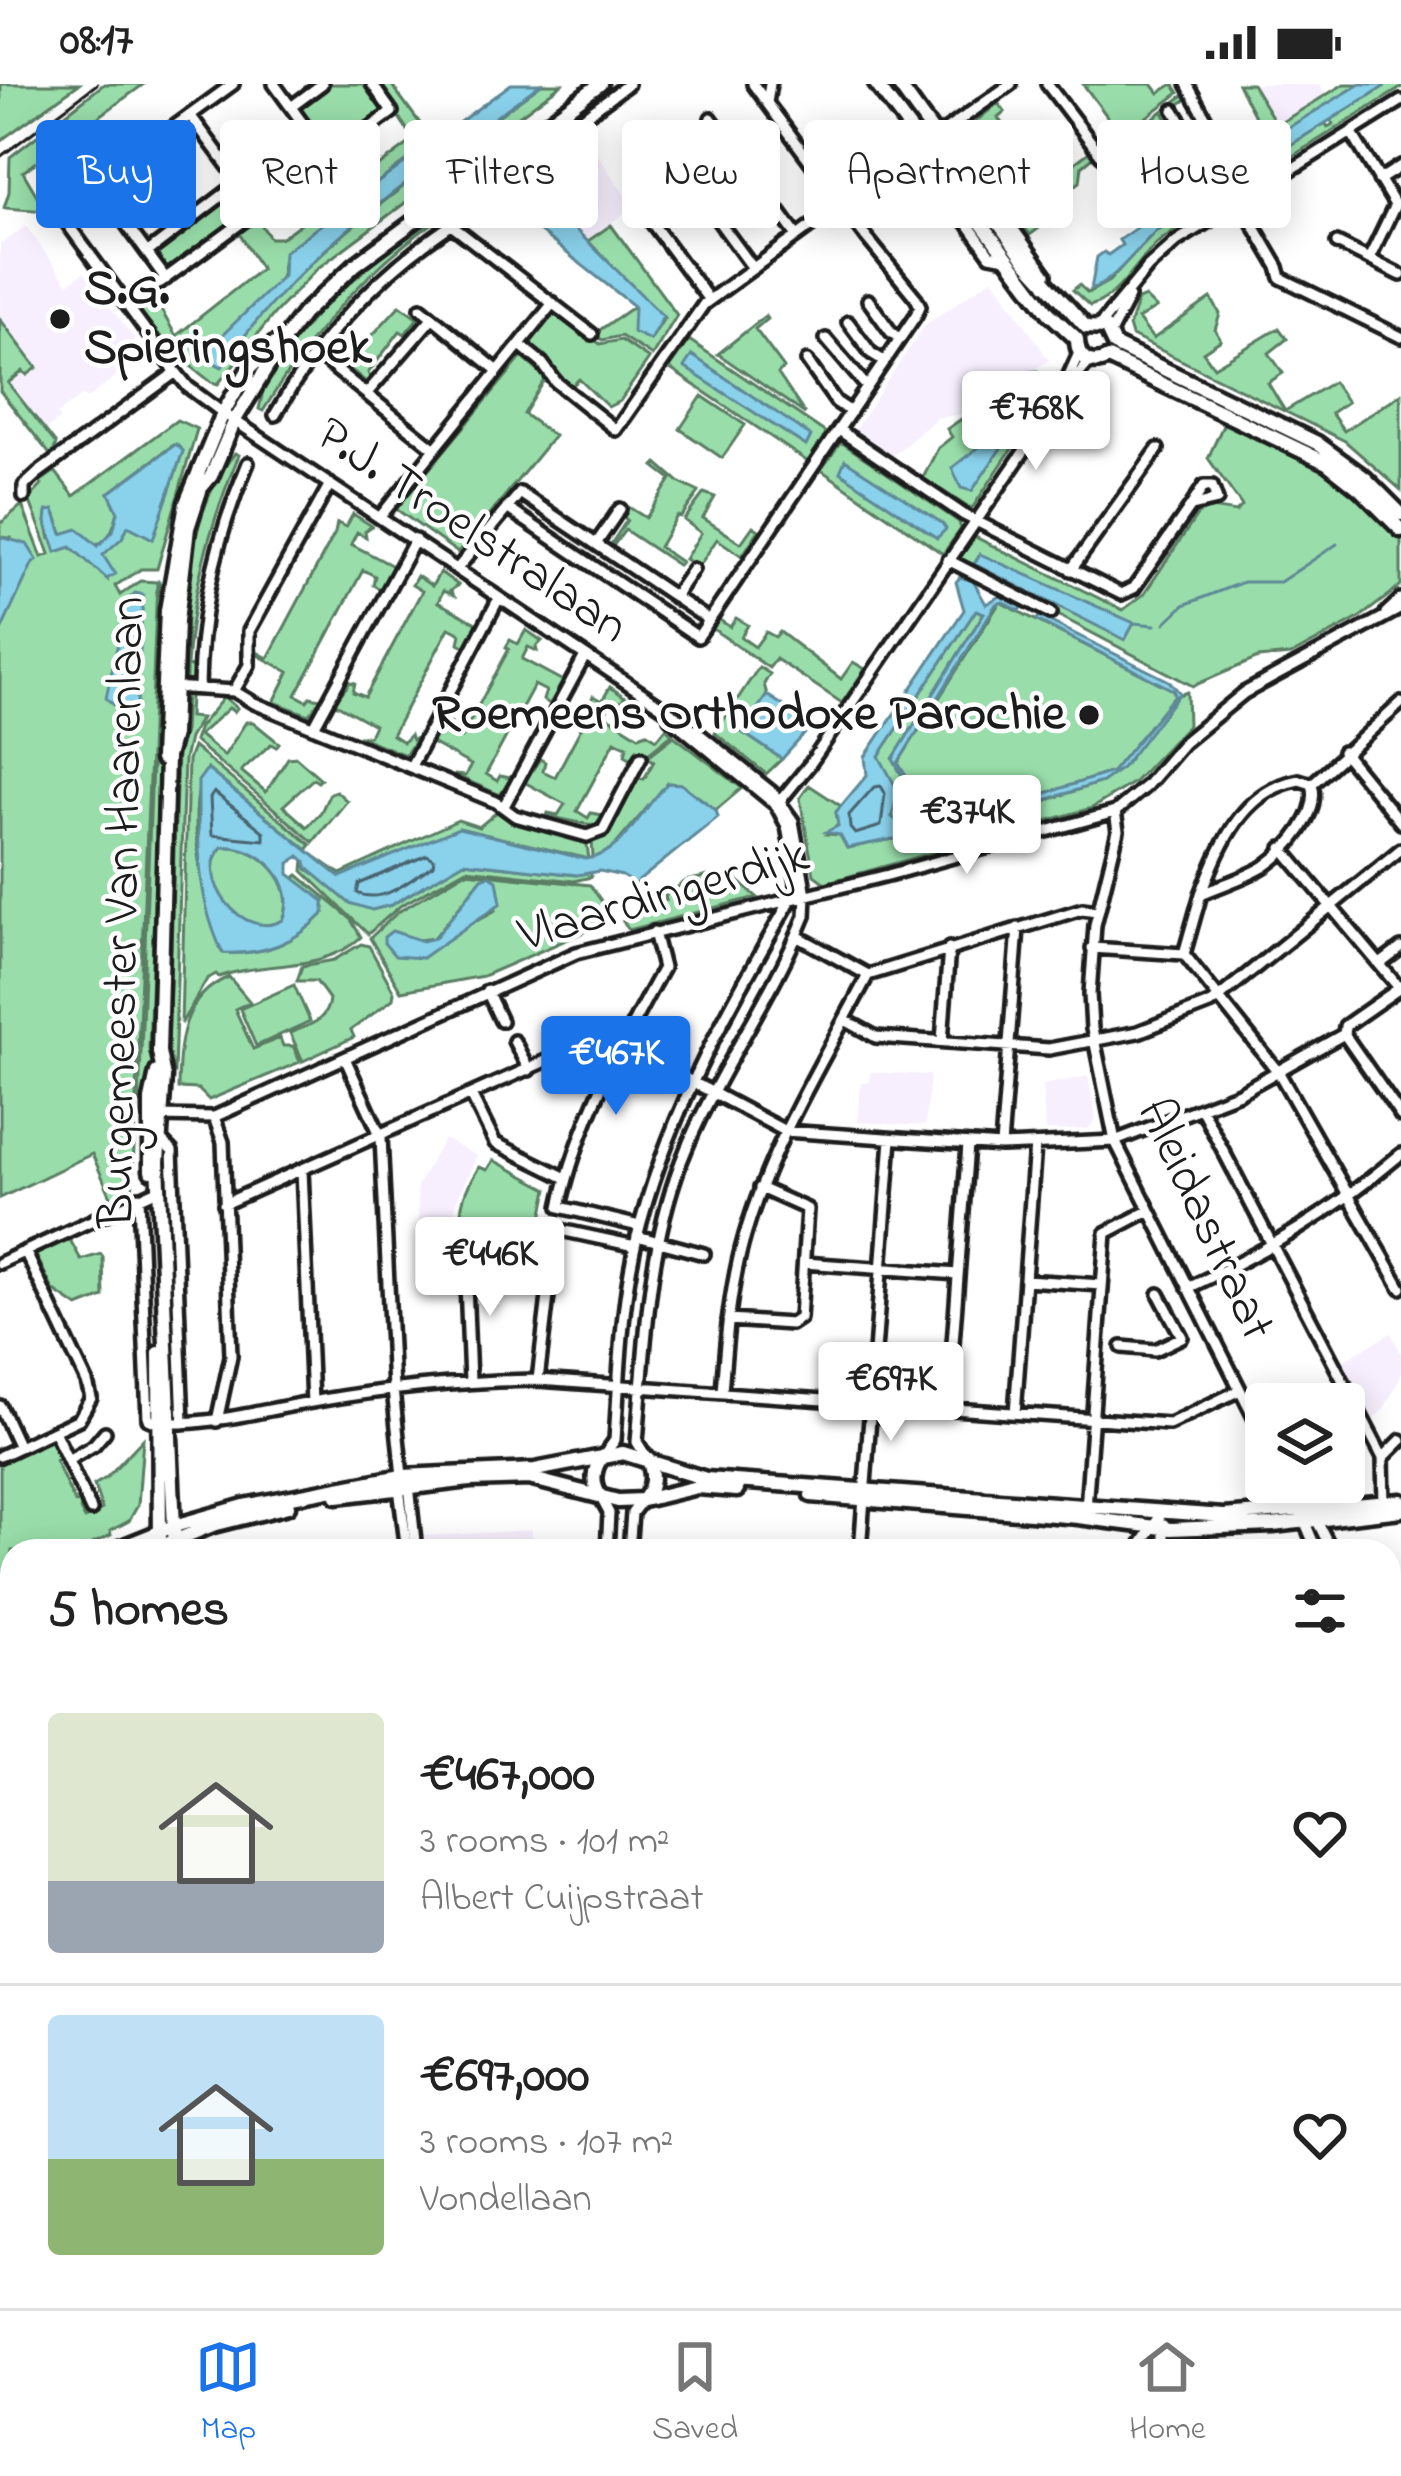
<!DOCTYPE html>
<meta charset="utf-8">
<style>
:root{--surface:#fff;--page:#f6f6f6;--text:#222;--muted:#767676;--line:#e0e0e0;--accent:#1a73e8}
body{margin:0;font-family:"Indie Flower",sans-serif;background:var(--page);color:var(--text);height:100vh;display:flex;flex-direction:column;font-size:45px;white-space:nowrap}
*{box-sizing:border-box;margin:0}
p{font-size:39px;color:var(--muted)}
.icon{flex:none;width:66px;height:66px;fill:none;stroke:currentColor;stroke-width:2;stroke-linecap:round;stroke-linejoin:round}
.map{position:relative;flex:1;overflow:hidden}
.drawer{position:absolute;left:0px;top:1455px;width:1401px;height:771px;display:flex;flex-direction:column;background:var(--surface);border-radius:36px 36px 0 0;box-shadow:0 6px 30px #0003}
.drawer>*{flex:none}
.banner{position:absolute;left:36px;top:36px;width:1329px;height:108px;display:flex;gap:24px}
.fabs{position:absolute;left:1245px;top:1299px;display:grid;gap:24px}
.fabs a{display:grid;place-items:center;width:120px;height:120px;border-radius:12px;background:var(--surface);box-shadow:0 6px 30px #0003;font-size:60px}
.price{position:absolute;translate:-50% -102px;padding:0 27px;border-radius:12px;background:#fff;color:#222;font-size:39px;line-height:78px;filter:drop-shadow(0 3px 6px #0008)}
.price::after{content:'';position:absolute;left:50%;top:72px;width:36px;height:27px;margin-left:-18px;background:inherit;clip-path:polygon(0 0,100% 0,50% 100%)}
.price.on{background:var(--accent);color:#fff}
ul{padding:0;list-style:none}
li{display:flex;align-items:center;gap:36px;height:300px;padding:0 48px}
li+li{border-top:3px solid var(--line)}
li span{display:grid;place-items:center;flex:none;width:336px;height:240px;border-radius:12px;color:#555}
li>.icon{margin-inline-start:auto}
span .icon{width:144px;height:144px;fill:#fffc;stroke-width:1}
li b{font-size:51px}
h2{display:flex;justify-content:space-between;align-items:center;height:144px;padding:0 48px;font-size:51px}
.pill{padding:0 42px;border-radius:12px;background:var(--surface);box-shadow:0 6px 30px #0003;font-size:42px;line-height:108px}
.pill.on{background:var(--accent);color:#fff}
.status{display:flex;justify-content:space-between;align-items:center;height:84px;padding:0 60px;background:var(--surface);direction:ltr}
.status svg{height:33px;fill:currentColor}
.tab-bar{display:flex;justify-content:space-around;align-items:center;height:168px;border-top:3px solid var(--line);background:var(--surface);font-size:33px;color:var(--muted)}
.tab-bar a{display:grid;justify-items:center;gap:6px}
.tab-bar .on{color:var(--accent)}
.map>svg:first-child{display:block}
</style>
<div class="status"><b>08:17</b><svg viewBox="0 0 49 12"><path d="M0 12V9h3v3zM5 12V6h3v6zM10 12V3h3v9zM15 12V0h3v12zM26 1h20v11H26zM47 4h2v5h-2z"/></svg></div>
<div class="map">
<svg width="1401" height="2224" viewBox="0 0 1401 2224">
<rect width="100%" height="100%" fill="#fff"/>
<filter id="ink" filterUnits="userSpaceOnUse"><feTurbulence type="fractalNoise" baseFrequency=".00833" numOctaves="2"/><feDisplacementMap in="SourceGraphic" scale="24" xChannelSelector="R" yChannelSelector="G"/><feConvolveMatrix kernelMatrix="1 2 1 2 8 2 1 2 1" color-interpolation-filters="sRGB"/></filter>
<g filter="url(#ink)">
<path fill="#f7effe" d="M1252,0H1319L1326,11L1277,41Z
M582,48L633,123L587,156L568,137L567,126L528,87Z
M26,142L68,200L84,188L145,269L87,315L83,311L57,330L60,335L45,346L0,290V161Z
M993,194L1049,276L967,329L937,334L891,373L854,347L925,241Z
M870,988L930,991L925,1042L858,1038L861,999L870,998Z
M1088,992L1096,1035L1088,1045L1045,1047L1043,1001Z
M444,1055L477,1072L455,1120L456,1157L420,1160L417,1102Z
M1391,1249L1401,1269V1292L1384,1325L1370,1339L1338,1280Z
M531,1446V1467H428L425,1452Z
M12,1595V1781L0,1785V1600Z
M1389,2107L1401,2112V2224H1157L1132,2214H1389Z
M248,2214H671L675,2224H251Z
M674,2214H921L918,2224H678Z"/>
<path fill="#99deaa" stroke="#5a7d63" stroke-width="3" fill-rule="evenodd" d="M1,0H79L0,57Z
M104,0H144L23,88L46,127L4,124L9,108L10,73Z
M330,0H365L384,25L329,66L297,24Z
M377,0H391L433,57L285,168L280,197L205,271L222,282C281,195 360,135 443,72L453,83L318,184L274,230L218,300L211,298L174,269L135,221L152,210L176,252L261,185L239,149L256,133L270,154H281L414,56Z
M541,0H562L458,77H453L448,69Z
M1083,0H1152L1159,9L1173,0L1179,9L1109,61L1100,49L1108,55L1118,47Z
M1238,0H1252L1277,41L1344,0H1360L1223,86L1214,66L1206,59L1218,52L1230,71L1262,46Z
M1388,0H1401V4L1237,107L1231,98L1325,39L1328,43L1333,40L1331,36Z
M1188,8L1189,14L1164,30L1183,61L1194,55L1202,61L1195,68L1198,79L1206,82L1213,77L1220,88L1149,135L1133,116L1149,104L1136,82L1151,104L1185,82L1162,39L1126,63L1129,68L1122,72L1123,79L1105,70Z
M998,19L1005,28L998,34L1034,83L1043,80L1036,85L1046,100L1092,66L1098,69L1082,82L1080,98L1052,119L1059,129L1030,151L1021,139L1028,134L1035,142L1046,132L980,43L968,51L973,59L966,64L957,53Z
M1228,100L1233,109C1209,125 1182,139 1160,157C1135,177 1121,213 1090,222L1073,206L1079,201L1088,209L1109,197L1153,149Z
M239,105L250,124L168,186L156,172L157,166Z
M443,127L445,138L438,144L433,139C362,189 308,253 263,327L259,325L263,307L293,258L324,221L382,171Z
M611,141L677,231L652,272L621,252L602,256L594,250L634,222L651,255L664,234L588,157Z
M1145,213L1156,224L1138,235L1153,255L1211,214L1220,230L1215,246L1221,256L1203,268L1214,283L1279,244L1287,255L1269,269L1283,289L1268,299L1285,327L1333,298L1347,318L1331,329L1344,347L1401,310V406L1345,357L1132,252L1129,242L1138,216Z
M400,221L418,234L405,250L400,247L368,289L370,293L366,298L345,281Z
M555,228L600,260L621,256L649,275L620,317L608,323L579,295L572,302L553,290L552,282L530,264L529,256Z
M765,232L767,235L755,245L784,284L778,290L805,330L718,270Z
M0,235L37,284L27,291L23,287L8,299L56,360L52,373L0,307Z
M689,256L826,349L808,378L669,284Z
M522,273L546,294L524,330L554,352L458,469L396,425Z
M1037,287L1046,293L1040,303L1044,305L1050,296L1054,298L1051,306L973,423L969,424L923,394L938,364L952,353L947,345L1030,288Z
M1177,309L1328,382L1401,450V502L1359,534L1291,571L1258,574L1193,602L957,478L975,453L1123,526L1144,510L1198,430L1211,424L1236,428L1242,422L1208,374L1225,337L1175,314Z
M702,312L745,341L722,374L680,345Z
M177,336L197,345L157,485H141L115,502L120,511L140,497L157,498L132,1113L119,1119L112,1115L92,1070L0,1114V528L11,454L0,453V440L22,421L42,473L50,470L29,415L42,401L40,398L55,387L74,412ZM173,361L183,367L153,454L128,441L103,471L107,495L76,466L50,455L46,438L56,431L62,450C97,463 107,469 118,428L109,409Z
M841,358L959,438L961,445L943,470L821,386Z
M235,369L239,371C210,439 192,508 187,582L195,584L194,597L186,599C187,522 183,432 235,369Z
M657,379L680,399L699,408L681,433L677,432L659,463L681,478L678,481L625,446L613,462L611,460L627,436L621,431L627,422L646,434L671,395L654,382Z
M704,409L715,413L703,434L741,459L753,442L759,446L742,472L717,455L698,484L685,475L701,449L684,436Z
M353,430L372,442L365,447L366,453L357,448L351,460L393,482L380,505L373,501L375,492L363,486L296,611L307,617L310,613L321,615L309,631L274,618L289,588L256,570V557L257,568L268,574L335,449L337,439L346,443Z
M440,488L458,501L450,507L453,511L443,507L438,518L478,540L466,563L459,559L461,550L449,544L392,651L403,658L410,651L412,656L417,654L405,671L358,652H369L374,641L334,619L350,598L355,599L353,608L365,613L422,507L412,501L417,492L432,502Z
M159,498L166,506L149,965L154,986L148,1015L139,1019Z
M1000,518L1173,606L1175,611L1112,688L965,735L911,701L898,679Z
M976,526L984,529L893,675L928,740L907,745L893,734L879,672Z
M736,534L748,541L741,553L755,563L766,548L775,553L780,548L841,595L853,578L865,585L842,619L776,575L769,584L713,545L718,535L730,543Z
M526,546L542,557L536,563L537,567L528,563L522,575L563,597L550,620L543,616L546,607L534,601L486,690L497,697L500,692L511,694L500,711L454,691L465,692L471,681L430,658L446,636L451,639L449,648L461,654L509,565L506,563L510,556L518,560Z
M759,583L770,590L764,600L767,611L742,648L782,675L766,690L715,649Z
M610,603L625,613L618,621L620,623L610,619L605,631L639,652L647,649L657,655L666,644L672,650L647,670L637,665L632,675L625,671L627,662L615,657L577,727L588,734L591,729L602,731L595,742L547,732L548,729L558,731L565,720L524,698L540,675L545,678L543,687L555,693L593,622L590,619L593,612L602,617Z
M195,607L198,612H190L189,633L201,634L189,654L184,676L174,991L168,966L177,671L184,647L186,608Z
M1187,608L1188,641L1134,698L1092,724L825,799L814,791L800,714L809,701L841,722L836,728L838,741L827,750L840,751L847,764L893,755L908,758L950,748L1102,698L1122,683L1178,611Z
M224,613L237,624L234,628L229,624L199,651L224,672L246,638H253L279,659L276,663L271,660L241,687L266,708L288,674L296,673L321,695L318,698L313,695L283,722L307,743L321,728L330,709L336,707L347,717L313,758L194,657L199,643Z
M674,652L742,704L716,726L681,700L668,699L613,764L593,775L592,755L604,749L634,693L644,695L654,677L647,673Z
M193,663L311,761L307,766L207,685C182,718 205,834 223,869C264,871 296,859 324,829V817L293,795L298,791L350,834L361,853C324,889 265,876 219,893L216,890L207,895L181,940L188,676Z
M499,726L520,739L586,754L589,775L459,744L346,793L337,791L310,769L340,790L458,736L479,743Z
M222,763C258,759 299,799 283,836C241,860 194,791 222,763Z
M304,775L307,785L372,826L391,821L464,778L576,791L591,788V793L574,797L466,785L400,822L368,850L303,787Z
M465,788L590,801L614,835L483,892L401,907L370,854L398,828ZM489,792L496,826L455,848L422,874L388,860L434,854L482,794Z
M713,791L736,795L757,813L629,846L623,837L650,827L648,822L666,816L665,812L686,797Z
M361,860L369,862L394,908L393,915L351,946L354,953L303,977L290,949C309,941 327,938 329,915L316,897H297L302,882L334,876Z
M229,893L250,918L235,925L253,965L280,954L283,962H293L300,978L209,1016L198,1005L178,1004C179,960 181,912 229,893Z
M294,901L310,937L256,962L240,925Z
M493,1076L548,1105L538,1153L476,1157L474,1132L461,1133C461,1113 469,1100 479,1083L487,1086Z
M69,1154L81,1176L101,1170L103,1173L104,1213L78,1223L53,1206L35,1169Z
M45,1355L54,1358L61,1371L55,1376L75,1419L82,1417L80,1426L85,1435L102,1425L94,1401L106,1394L143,1355L138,1421L129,1437L110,1447L111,1451L77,1467H12V1497L0,1503V1376Z
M1389,1850L1401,1852V2064L1389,2059Z"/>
<path fill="#8ad1eb" stroke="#5e8998" stroke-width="3" fill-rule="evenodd" d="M511,0H541C427,84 303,163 222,283L207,275L206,267L283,192L284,168Z
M1360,0H1388L1164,140C1142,157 1112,201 1091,205L1097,173L1104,168L1108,171L1122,161L1119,156L1230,79Z
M535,96L566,127L567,137L663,232L650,256L633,248L634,222L506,121Z
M692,271L811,352L806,362L684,283Z
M1028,307L1032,318L972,407L961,404L952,384L990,354L982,339Z
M176,360L183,367L153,455L128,442L122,454L103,471L115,490L107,495L71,463L56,468L46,438L47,427L54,426L62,450L78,445L98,462L113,447L118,428L109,409Z
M845,376L942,439L946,445L937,454L840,388Z
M0,453L27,460L37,476L33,478L0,549Z
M980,470L1134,539L1125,556L974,480Z
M960,493L973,497L986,520L1000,512L1022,523L1020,527L1003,518L996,520L898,679L911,701L965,735L1112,688L1175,611L1173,606L1037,536L1039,532L1169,597L1180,609L1122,684L1102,698L912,758L893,755L847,764L840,751L826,748L838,742L836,728L867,691L865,673L964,526L956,498ZM976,526L984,529L893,675L928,739L907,745L892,733L898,707L879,672Z
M135,509L143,511L137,620L126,632L106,614L127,517Z
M767,611L805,636L802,640L809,645L782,675L742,648Z
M207,685L340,793L459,744L585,775C622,773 643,722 668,699L681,700L716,726L718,733L635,800L622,792L600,787L577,791L464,778L391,821L372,826L349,819L307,784L306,778L299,772L289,780V790L324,817V829C296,859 264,871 223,869C196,815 198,757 198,697ZM222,763C259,759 300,799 283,836C243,859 193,792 222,763Z
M489,791L497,796L501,819L422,874L395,872L384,859V853L392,847L423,857L435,854L482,794Z
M12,1778V2155L0,2121V1782Z
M32,2214H251L255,2224H36Z
M916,2214H1138L1163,2224H914Z"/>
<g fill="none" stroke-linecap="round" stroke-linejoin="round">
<path stroke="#48646f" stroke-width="3" d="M874,703L881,702L885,709L881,742L855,750L850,744L849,731Z
M214,708L264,748V756L212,751L210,714Z
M427,771L434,775L433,781C410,796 383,821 357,809L359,800Z"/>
<path stroke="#5e8998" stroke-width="3" d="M1134,539L1155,541
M1165,539L1184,521L1243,498H1280L1337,460"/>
<defs>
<path id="street" d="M233,0L58,127L176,288L188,303L223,329L682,636L773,709L793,737L806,811L805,832C771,917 714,992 681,1078C647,1167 645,1264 637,1358L647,1374
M274,0L328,74
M1047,0L1101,71L1124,87
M767,19L770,0
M291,23L322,0
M1174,26L1191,54L1210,42L1187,0
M190,31L259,124
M711,34L797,152
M1351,48L1395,121L1369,175
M936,53L1011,0
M667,67L753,184
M952,77L965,78L1046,190L1045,201
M945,94V108L990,171L1006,174
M1379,96L1401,82
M97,100L166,195
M635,116L709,216
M1240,118L1278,183L1281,194L1401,253
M456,128L628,0
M451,141L592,250
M1337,159L1401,191
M148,168L240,98
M868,216L891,248L899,254
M128,222L392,28L372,0
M421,224L498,287
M848,238L871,269L884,277
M1100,241L1148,183L1177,157L1401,17
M1111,248L1129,213
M826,255L867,303
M520,261L542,279L556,298L616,346L704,220L921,62
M314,268L435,365
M807,277L836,318L851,328
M367,309L432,234
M1061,311L1090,277
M275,331C319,253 377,191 451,141L456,128L440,108
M839,346L964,431L1121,510L1134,504L1191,422L1217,416L1212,402H1204L1191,422
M24,413V402L38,389L176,288
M507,424L698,553L916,231L920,222L916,214L866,153L753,0
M380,433L553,219
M596,460L620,425
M948,476L1051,529
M457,485L520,409L709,536
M1071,486L1158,365
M674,513L693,485
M1386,529L1401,515
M172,603L234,607L254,619L496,718L515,732L587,752L603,746L641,673
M199,603C200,525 217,451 248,379
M234,607L249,581V547L330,400
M314,643L415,456
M1343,668L1401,739
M411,682L499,514
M1299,696L1312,700C1321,729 1288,766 1265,782C1246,794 1221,801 1201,810C1220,763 1241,706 1299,696Z
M1312,700L1401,619
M780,717L810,680L1033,354L1058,315L1079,269
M504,722L585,572
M1115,728L1118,747L1095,841L1090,910L1092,945L1115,1057L1266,1357
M1282,764L1401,906
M1201,810L1184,870L1279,989L1401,1204
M797,852L868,891L1082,825L1097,827
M1092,864L1184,870
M1380,880L1401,864
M487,907L501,937
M845,936L876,953L1049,965L1138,948L1212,919L1401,765
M1344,950L1401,1032
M514,957L529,986
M942,957L949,864
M345,974L381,1053L393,1305L402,1392L399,1404L407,1467
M472,1013L495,1059L566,1094
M1202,1026L1383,1374
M156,1032L214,1033L576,869L888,791L1115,728L1146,702L1183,659L1244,609L1401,524
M214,1033L223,1058L231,1272L217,1337
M162,1057L172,1067L183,1339
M1001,1062L1018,844
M302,1086L312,1318
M139,1113L148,1335L158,1339
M224,1120L604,951L785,1047L1001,1062L1115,1057L1239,1009L1344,950L1345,942L1401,903
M639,1142L560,1123C577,1042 623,956 663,884L654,848
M637,1152L704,1170
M0,1179L160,1105
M804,1179L958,1190
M1025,1196L1102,1201
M1188,1204C1270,1165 1331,1129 1401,1070
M728,1236L791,1240L800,1234L807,1125L760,1104
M1122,1263L1155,1266L1182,1253L1159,1210
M538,1296L556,1145L635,1162
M470,1297L465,1175L552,1171
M722,1308C726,1255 730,1202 745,1151C772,1058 824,976 868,891
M0,1322L19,1363
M948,1325L968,1061
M1015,1329L1035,1061
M171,1339C222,1339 267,1325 317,1317C391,1304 463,1297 538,1296L1169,1340L1240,1306
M54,1347L91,1426
M605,1370L615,1356C620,1283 621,1209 641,1138C673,1020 735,911 796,807L797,799L787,742L776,721L670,634
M0,1372L79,1335L91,1314L87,1298L25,1167
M1383,1374L1384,1422
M1383,1374L1401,1356
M68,1376L94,1361L105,1348
M1288,1398L1317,1467
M409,1401L416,1467
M601,1414L609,1429L607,1467
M1086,1425L1106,1149L1148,1127
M1316,1435L1332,1467
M629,1467L632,1429L642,1416
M860,1467L891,1055
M1137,1467L1162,1429
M1153,1467L1164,1455V1440
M1389,1542L1401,1539
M0,1614L12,1609
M1389,1740L1401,1742
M1389,1845L1401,1847
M788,2224L792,2214"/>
<path id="secondary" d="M876,0L1049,229L1077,255
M898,0L1026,177L1086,243
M1086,243L1106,244L1114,261
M1077,255C1077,275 1091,283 1108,274
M1114,261L1317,359L1365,394L1401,430
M1108,274L1327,379L1360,405L1401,446
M161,675L167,526L186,419L223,329L248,286L274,260
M151,1087V1016L157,988
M159,1269L160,1467
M811,1411L1078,1433L1171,1445L1273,1441L1401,1426
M337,1412L470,1396L529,1394L618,1417L643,1416L697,1403L737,1406
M601,1413C591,1400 593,1384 603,1372
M644,1415C654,1403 654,1388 647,1374
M112,1467L174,1442L244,1422L402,1392L535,1386L623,1369L706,1395L1224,1432L1401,1417
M149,1467L213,1441L288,1422
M175,1467L158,1078L164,993L159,968L167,673L173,651L177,537L188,444L201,404L211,392L235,336L285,254L303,230L355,181L600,0
M0,1519L12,1513
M0,1542L12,1536
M1389,2069L1401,2074"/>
</defs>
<use href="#street" stroke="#1c1c1c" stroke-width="18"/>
<use href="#secondary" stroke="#1c1c1c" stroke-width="21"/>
<use href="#street" stroke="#fff" stroke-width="9"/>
<use href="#secondary" stroke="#fff" stroke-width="12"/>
<path stroke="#1c1c1c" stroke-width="3" d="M0,73L97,0"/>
</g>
</g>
<g fill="#1c1c1c" stroke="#fff" stroke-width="4.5">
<circle cx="60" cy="235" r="12"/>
<circle cx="1089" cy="631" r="12"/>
</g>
<g text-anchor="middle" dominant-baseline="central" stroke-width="9" stroke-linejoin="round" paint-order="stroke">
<g font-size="51" font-weight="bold" fill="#1c1c1c" stroke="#fff" text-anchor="start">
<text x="84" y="206">S.G.<tspan x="84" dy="59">Spieringshoek</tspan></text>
<text x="1065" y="631" text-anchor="end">Roemeens Orthodoxe Parochie</text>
</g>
<g font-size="51" fill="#1c1c1c" stroke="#fff">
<text transform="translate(471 448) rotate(34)">P.J. Troelstralaan</text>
<text transform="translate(664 813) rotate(-16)">Vlaardingerdijk</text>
<text transform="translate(124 828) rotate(-89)">Burgemeester Van Haarenlaan</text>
<text transform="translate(1204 1136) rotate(65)">Aleidastraat</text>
</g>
</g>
</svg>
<div class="fabs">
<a><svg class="icon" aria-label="layers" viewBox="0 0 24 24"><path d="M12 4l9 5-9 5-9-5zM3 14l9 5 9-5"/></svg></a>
</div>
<b class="price" style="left:1036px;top:389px">€768K</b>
<b class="price" style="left:967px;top:793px">€374K</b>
<b class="price on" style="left:616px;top:1034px">€467K</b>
<b class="price" style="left:490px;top:1235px">€446K</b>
<b class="price" style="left:891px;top:1360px">€697K</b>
<div class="banner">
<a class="pill on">Buy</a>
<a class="pill">Rent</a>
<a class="pill">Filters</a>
<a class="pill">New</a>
<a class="pill">Apartment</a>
<a class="pill">House</a>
</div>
<section class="drawer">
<h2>5 homes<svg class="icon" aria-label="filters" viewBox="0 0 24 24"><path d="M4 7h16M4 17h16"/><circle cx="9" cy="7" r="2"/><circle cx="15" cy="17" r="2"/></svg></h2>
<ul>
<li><span style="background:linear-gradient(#dfe7d0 70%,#9aa5b1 0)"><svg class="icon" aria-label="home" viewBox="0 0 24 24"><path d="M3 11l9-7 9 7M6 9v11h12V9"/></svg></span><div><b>€467,000</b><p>3 rooms · 101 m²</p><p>Albert Cuijpstraat</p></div><svg class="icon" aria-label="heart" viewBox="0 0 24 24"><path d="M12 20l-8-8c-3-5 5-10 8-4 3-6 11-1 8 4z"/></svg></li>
<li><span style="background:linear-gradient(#bfe0f5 60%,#8fb573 0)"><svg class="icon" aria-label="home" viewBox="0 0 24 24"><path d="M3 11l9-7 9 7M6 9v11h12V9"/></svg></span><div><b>€697,000</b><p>3 rooms · 107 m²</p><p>Vondellaan</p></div><svg class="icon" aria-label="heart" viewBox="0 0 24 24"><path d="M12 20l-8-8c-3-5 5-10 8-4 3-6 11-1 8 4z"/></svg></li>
</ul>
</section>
</div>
<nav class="tab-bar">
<a class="on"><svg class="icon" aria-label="map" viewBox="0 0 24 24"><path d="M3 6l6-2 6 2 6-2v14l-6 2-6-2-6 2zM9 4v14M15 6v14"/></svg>Map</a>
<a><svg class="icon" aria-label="saved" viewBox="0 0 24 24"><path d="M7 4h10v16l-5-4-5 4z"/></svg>Saved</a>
<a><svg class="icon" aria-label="home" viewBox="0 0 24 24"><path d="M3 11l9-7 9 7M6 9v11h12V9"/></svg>Home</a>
</nav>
